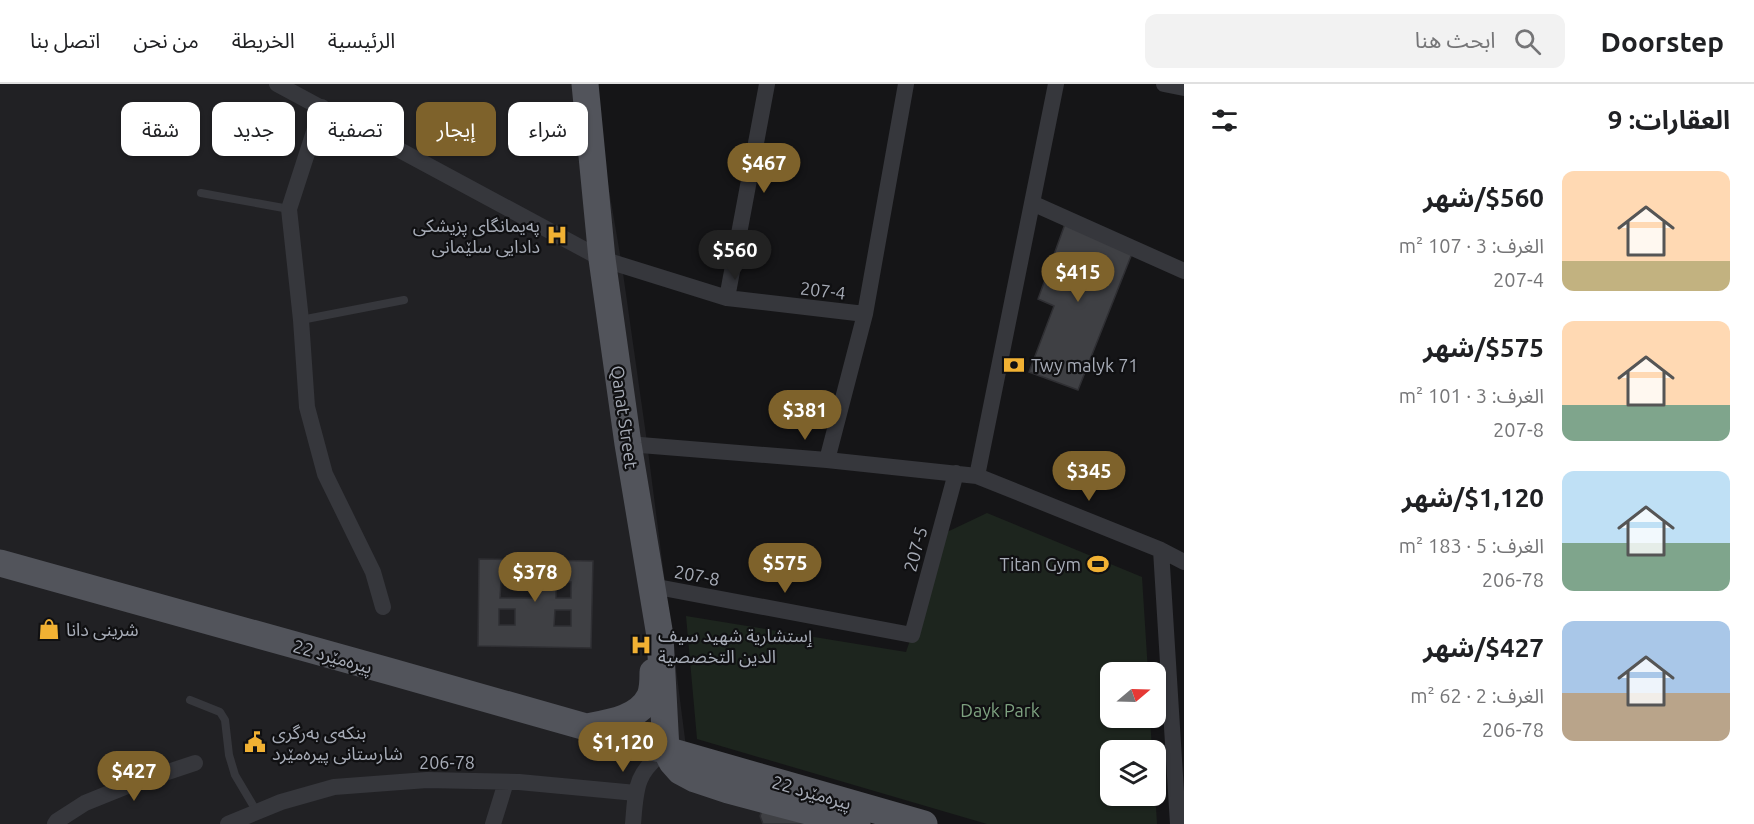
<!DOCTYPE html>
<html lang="ar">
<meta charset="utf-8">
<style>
:root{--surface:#fff;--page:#f2f2f2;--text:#202124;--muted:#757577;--line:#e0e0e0;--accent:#7e622b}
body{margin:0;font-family:Ubuntu,"Noto Sans Arabic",sans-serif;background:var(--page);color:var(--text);direction:rtl;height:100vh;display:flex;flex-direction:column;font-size:22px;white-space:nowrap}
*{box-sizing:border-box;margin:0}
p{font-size:20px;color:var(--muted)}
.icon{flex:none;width:33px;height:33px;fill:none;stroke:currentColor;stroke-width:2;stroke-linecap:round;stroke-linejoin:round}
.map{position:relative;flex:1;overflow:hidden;direction:ltr}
.details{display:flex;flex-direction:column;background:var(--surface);width:570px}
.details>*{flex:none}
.top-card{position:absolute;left:18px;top:18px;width:570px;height:54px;direction:rtl;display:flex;gap:12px}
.needle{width:39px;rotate:71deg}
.controls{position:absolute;left:1100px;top:578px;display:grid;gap:12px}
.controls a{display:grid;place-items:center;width:66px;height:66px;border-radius:12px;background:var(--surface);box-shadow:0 2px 4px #0004;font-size:30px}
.price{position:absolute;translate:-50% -51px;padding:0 14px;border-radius:21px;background:var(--accent);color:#fff;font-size:20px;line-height:39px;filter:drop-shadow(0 2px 3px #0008)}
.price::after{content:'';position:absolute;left:50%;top:36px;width:18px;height:14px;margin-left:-9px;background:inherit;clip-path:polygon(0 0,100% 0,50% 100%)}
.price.on{background:#222;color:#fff}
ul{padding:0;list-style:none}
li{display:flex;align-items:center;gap:18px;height:150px;padding:0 24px}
li span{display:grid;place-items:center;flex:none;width:168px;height:120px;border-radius:12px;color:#555}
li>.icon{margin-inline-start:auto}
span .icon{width:72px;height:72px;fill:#fffc;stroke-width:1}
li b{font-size:26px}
h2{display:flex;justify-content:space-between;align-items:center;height:72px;padding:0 24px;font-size:26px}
.pill{padding:0 21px;border-radius:12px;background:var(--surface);box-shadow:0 2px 4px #0004;font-size:21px;line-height:54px}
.pill.on{background:var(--accent);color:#fff}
header{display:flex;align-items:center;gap:36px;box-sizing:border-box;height:84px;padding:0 30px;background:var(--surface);border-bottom:2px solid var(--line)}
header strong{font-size:28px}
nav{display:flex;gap:33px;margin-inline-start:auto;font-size:21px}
.search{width:420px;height:54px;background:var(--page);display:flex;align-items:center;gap:15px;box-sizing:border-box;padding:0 21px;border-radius:12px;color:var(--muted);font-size:22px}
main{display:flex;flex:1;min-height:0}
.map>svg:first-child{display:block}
</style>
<header>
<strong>Doorstep</strong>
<div class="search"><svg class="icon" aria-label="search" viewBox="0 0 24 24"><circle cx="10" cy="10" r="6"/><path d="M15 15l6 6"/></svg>ابحث هنا</div>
<nav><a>الرئيسية</a><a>الخريطة</a><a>من نحن</a><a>اتصل بنا</a></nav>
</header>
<main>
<section class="details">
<h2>العقارات: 9<svg class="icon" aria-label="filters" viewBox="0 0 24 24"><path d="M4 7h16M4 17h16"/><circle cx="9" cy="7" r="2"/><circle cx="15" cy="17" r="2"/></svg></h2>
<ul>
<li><span style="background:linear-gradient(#ffd9b3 75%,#c2b280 0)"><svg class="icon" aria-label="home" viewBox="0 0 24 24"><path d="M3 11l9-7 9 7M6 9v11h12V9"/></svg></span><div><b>$560/شهر</b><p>الغرف: 3 · 107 m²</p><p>207-4</p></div></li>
<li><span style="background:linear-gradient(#ffd9b3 70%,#7fa58c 0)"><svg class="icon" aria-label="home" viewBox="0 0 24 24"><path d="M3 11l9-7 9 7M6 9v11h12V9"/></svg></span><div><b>$575/شهر</b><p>الغرف: 3 · 101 m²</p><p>207-8</p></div></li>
<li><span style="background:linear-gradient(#bfe0f5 60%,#7fa58c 0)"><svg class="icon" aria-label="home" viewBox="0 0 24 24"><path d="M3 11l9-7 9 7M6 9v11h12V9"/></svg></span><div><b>$1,120/شهر</b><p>الغرف: 5 · 183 m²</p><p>206-78</p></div></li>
<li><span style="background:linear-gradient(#a9c7e8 60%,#b9a48a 0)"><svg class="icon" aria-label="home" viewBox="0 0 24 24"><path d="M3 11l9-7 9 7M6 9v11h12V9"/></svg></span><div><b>$427/شهر</b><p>الغرف: 2 · 62 m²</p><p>206-78</p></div></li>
</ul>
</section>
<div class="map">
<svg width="1184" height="740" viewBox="0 0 1184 740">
<rect width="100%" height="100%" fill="#151517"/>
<path fill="#212124" d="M0,0H591L622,182L646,351L689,686L864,740H0Z"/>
<path fill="#1d251e" d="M987,429L1142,493L1148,588H1110V633H1150L1152,666H1110V711H1155V706L1157,740H987L697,655L686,532L906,568L947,448Z"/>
<path fill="#3f4044" stroke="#2f2f33" stroke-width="1.5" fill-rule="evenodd" d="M1065,140L1133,167L1078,306L1029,288L1054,222L1038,215Z
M479,475L593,477L591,564L478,562ZM501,497H534V514H500ZM556,498H571V514H556ZM499,525H515V541H499ZM555,526H571V542H554Z
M764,722L815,740H763L760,732Z"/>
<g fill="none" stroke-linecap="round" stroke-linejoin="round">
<path stroke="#36373c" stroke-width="8" d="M201,109L289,125
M301,236L404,216
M190,616L220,628L225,636L229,671L235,691L257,728"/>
<path stroke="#36373c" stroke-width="16" d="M277,0L602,175L727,214L865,230
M1164,0L1184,4
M322,23L289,125L301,236L307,323L325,390L373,488L383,523
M1032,119L1184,187
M727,214L767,0
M628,360L827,376L977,392L1161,466L1184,478
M827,376L865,230L906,0
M977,392L1056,0
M1161,466L1178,740
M652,502L912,551L956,389
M55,740L57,737L85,719L132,700L195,679
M228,740L281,718L334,703L427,696L519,698L636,709
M493,740L506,698
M633,740C636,704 635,689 666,666"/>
<path stroke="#52545b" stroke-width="27" d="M585,0L602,175L628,360L660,552L666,666L672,678L680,687L695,695L728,706L857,740
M0,479L392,588L586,643L637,660L666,666L924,740
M586,643C608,639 639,635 650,612C653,605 653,596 653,588"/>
</g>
<defs>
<symbol id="hospital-bare" viewBox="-9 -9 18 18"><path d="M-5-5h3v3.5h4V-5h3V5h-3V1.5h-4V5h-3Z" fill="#f1b133" stroke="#101012" stroke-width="2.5" paint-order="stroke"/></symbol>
<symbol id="bank-bare" viewBox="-9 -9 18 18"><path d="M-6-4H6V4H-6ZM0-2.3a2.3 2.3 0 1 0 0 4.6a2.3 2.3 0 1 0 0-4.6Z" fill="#f1b133" stroke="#101012" stroke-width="2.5" paint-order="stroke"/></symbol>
<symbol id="stadium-bare" viewBox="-9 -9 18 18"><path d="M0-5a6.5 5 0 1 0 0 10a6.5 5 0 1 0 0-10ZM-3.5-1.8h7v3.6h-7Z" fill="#f1b133" stroke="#101012" stroke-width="2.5" paint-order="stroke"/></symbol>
<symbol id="shop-bare" viewBox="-9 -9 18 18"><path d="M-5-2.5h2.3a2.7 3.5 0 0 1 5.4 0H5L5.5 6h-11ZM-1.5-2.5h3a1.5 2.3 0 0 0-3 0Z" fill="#f1b133" stroke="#101012" stroke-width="2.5" paint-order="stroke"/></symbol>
<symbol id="civic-bare" viewBox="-9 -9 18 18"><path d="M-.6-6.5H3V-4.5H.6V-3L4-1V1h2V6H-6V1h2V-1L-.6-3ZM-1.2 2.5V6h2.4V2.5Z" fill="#f1b133" stroke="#101012" stroke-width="2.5" paint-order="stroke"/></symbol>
</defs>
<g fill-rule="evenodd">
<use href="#hospital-bare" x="542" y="136" width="30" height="30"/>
<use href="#bank-bare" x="999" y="266" width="30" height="30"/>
<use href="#stadium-bare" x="1083" y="465" width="30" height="30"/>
<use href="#shop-bare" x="34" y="530" width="30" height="30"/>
<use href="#hospital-bare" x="626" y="546" width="30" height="30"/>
<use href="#civic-bare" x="240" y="643" width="30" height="30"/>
</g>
<g text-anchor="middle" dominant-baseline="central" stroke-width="4.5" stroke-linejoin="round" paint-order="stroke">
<g font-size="18" fill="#a7acb7" stroke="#101012" text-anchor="start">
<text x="540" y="141" text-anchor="end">پەیمانگای پزیشکی<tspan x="540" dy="21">دادایی سلێمانی</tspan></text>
<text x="1031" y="281">Twy malyk 71</text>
<text x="1081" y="480" text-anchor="end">Titan Gym</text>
<text x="66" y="545">شرینی دانا</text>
<text x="658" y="551">ٳستشارية شهيد سیف<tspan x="658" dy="21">الدين التخصصية</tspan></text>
<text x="272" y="648">بنکەی بەرگری<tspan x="272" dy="21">شارستانی پیرەمێرد</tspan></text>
</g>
<g font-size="18" fill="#a7acb7" stroke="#101012">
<text transform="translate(823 206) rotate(7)">207-4</text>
<text transform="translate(625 333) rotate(82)">Qanat Street</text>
<text transform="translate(915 465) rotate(-75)">207-5</text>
<text transform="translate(697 491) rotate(11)">207-8</text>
<text transform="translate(333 572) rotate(16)">22 پیرەمێرد</text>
<text x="447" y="678">206-78</text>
<text transform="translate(812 708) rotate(16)">22 پیرەمێرد</text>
</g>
<g font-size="18" fill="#7ea280" stroke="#101012">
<text x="1000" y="626">Dayk Park</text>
</g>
</g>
</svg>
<div class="controls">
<a><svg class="needle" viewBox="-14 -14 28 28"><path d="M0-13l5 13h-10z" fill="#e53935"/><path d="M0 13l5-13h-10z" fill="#757577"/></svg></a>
<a><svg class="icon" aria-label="layers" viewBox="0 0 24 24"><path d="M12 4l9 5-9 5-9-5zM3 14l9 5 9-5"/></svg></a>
</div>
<b class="price" style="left:764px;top:110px">$467</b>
<b class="price on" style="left:735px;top:197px">$560</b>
<b class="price" style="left:1078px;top:219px">$415</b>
<b class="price" style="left:805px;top:357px">$381</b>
<b class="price" style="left:1089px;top:418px">$345</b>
<b class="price" style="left:785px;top:510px">$575</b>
<b class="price" style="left:535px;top:519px">$378</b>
<b class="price" style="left:623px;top:689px">$1,120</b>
<b class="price" style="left:134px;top:718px">$427</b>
<div class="top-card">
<a class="pill">شراء</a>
<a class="pill on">إيجار</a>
<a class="pill">تصفية</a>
<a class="pill">جديد</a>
<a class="pill">شقة</a>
</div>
</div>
</main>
